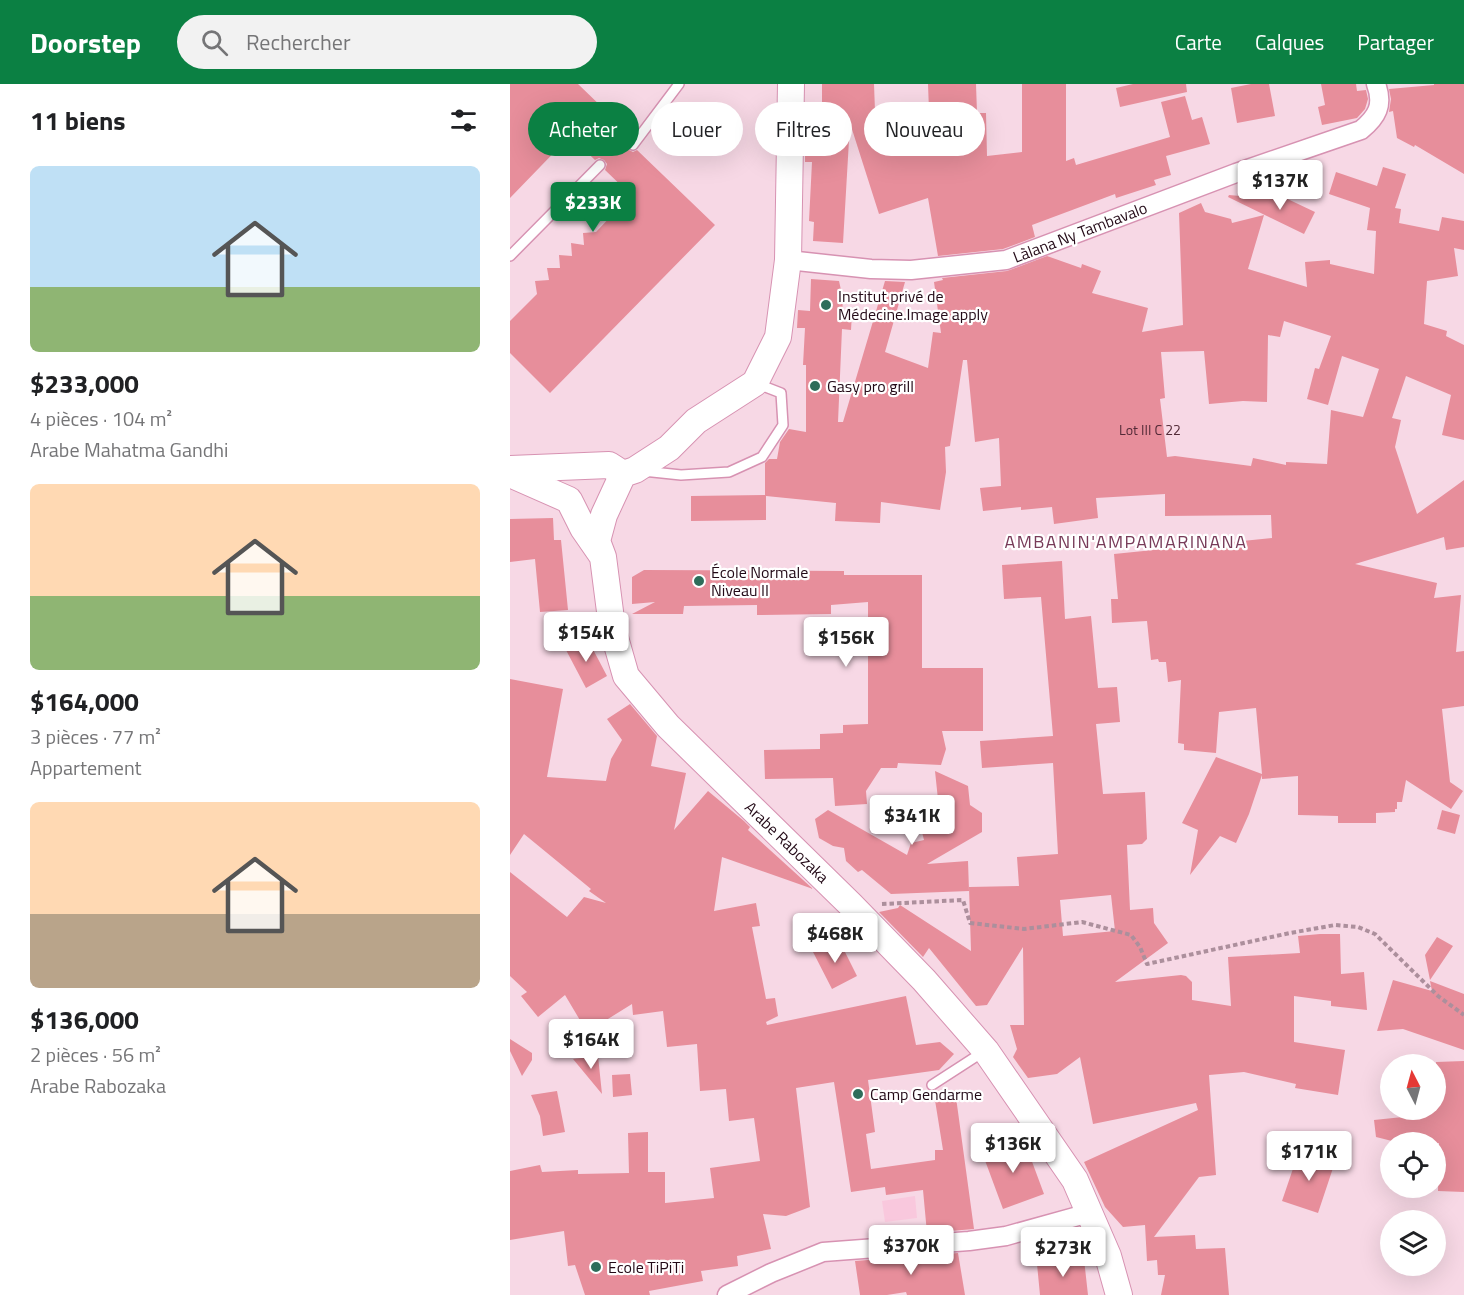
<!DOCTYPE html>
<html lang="fr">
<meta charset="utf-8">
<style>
:root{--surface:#fff;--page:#f2f2f2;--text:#202124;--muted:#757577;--accent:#0b8043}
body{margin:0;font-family:"Titillium Web",sans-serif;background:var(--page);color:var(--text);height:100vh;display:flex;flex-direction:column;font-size:22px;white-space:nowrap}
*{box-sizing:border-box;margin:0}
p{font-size:20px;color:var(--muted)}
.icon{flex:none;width:33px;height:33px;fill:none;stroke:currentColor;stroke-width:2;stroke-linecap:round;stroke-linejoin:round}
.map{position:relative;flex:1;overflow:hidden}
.sheet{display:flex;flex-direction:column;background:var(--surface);width:510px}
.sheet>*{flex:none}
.top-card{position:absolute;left:18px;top:18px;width:570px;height:54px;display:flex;gap:12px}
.needle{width:39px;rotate:354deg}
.buttons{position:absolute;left:870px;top:970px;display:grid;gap:12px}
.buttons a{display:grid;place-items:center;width:66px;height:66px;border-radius:50%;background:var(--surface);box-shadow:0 6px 24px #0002;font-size:30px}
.price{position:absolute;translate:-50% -51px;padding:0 14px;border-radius:6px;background:#fff;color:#222;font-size:20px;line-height:39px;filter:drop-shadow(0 2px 3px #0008)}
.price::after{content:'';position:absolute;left:50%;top:36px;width:18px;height:14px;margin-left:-9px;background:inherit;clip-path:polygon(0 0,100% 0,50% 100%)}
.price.active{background:var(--accent);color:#fff}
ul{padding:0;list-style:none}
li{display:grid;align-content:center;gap:12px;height:318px;padding:0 30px}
li span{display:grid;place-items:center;height:186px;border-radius:9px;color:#555}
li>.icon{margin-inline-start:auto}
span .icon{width:108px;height:108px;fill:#fffc;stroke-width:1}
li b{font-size:26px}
h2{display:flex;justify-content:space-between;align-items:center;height:72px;padding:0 30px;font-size:26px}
.pill{padding:0 21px;border-radius:27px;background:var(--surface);box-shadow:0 6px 24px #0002;font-size:21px;line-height:54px}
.pill.active{background:var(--accent);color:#fff}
header{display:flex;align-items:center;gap:36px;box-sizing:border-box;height:84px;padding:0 30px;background:var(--accent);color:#fff}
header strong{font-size:28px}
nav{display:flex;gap:33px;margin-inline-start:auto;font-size:21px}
.search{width:420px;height:54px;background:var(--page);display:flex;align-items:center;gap:15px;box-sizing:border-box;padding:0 21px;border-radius:33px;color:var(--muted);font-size:22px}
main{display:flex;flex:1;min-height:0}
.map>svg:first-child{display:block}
</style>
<header>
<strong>Doorstep</strong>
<div class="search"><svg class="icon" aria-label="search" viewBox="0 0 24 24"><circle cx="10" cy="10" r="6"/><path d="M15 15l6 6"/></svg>Rechercher</div>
<nav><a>Carte</a><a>Calques</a><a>Partager</a></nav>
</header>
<main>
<section class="sheet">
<h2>11 biens<svg class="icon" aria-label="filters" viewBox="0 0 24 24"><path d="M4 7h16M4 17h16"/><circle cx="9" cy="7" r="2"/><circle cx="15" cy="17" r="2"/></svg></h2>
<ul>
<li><span style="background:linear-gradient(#bfe0f5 65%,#8fb573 0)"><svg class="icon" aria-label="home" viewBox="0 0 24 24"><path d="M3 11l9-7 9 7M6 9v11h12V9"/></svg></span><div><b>$233,000</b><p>4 pièces · 104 m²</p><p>Arabe Mahatma Gandhi</p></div></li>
<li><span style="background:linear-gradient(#ffd9b3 60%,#8fb573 0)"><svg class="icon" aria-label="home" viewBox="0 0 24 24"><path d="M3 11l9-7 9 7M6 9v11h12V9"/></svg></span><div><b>$164,000</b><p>3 pièces · 77 m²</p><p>Appartement</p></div></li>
<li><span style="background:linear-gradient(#ffd9b3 60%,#b9a48a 0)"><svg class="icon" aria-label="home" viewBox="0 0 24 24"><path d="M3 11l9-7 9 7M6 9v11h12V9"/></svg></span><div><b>$136,000</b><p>2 pièces · 56 m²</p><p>Arabe Rabozaka</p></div></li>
</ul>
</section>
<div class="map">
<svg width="954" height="1211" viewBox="0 0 954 1211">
<rect width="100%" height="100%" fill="#f7d8e5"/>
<path fill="#f9c8dd" d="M405,1112L407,1134L375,1138L372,1117Z"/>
<path fill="#e78e9b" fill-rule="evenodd" d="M0,0H68L96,27L92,32L118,57L116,61L119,66L123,68L127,66L205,141L40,309L0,269V237L27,210L25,197L39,196L37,184H50L49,171L62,172L61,159L74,161L73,149L86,148L121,111L95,86L97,80L94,76L89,74L85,76L60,52L0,114Z
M312,0H364L365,27H419L418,0H466L467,29H476L477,72L512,68V0H556V77L564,74L566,81L660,53L651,18L675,12L682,36L692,33L700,60L656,72L661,91L644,96L646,101L606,114L605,110L522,141L525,153L493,165L428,172L418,114L369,130L340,39L333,159L303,157L304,138L299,137L302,78H295V45H302L300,21L312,20Z
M623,0H676L677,8L610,23L606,4Z
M741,0H759L765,32L727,39L721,4Z
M811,0H846L847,7L856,6L858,15L855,25L847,34L812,41L808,23L815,21Z
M924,0H954V90L905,61L904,63L887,54L883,27L879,28L881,15L879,5L924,1Z
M873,83L896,90L885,124L891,125L889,139L929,147L932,133L954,137V166L944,164L948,192L917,197L914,240L937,247L936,252L954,261V356L932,351L941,311L896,292L882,334L891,336L885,363L907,430L954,396V463L936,466L934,453L845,480L927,499L924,514L951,511L946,568L954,567V622L932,625L940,698L953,707L941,725L896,696L892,718H887V725H885V728L866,729V739H828V732L788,731V692L752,695V691L739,730L726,759L710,752L680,791L688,746L672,739L706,673L752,690L746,624L709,628L706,669L674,666V660L668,659L671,596L658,598L656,578H649L648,575L641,576L637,537L602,539L601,515H608L604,470L762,454L761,431L655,432V410L586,414L588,434L544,440L542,423L511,426V423L473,427L470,404L491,402L489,354L465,358L457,276H453L440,362L435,363L436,388L430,426L371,418L370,439L325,437L326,419L256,412V436L181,437V412L255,411V379L259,375H267L270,358L279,345L296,348V281H293L295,244H287L288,226L300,227L301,195L329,197L333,215L332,229H342L341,246L332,245L328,338H333L375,197L395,198L375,268L418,284L423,248L431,249L424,198L433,196L432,194L497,187L537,172L571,184L572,180L591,187L582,209L638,224L632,248L673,241L669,129L691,119L695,128L721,135L722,139L754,131L738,185L797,203L795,178L820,176V180L864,190L866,147L857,146L860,124L819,110L826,88L867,102ZM774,237L821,252L809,285L805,284L797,315L818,321L832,272L869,285L853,333L821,326L817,380L776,378V381L743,374L741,382L665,372L657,373L650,315L655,314L651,268L694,267L699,320L733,317L757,318L758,251L770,253Z
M767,110L805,128L794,150L718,113L719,111L765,115Z
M43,434L44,456H51L58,526L30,528L25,475L0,478V435Z
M552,477L555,535L581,532L588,604L607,603L610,638L586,640L593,710L635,708L637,755L632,760L617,761L620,826L643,824L644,839L658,859L605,898L671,891L676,892L682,898V916L721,922L718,873L790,869L788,852L810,850H830L831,890L854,888L857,926L821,922V917L784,912V958L835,966L828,1011L785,1004L786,1000L734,988L699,991L706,1091L689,1093L644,1153L685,1151L686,1165L715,1164L719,1211H651L655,1191H648L647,1176L637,1177L635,1141L613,1143L595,1123L574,1078L688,1026L686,1019L583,1040L570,973L547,990L518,994L503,973L507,965L500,941H514L513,863L477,921L466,922L419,864L413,873L369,828L388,824L390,821L461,867L459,803L509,802L507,773L548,770L543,679L472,684L470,657L543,652L531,513L494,515L492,481ZM601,811L605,847L553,852L550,816Z
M134,486L334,487V491H412V584H473V647H432L436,665L431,681L388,679L387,684H371L356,707L357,720L325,722L323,694L255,695L254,666L310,665V650L333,649V641L358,640V518L321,521V530L247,531V521L174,522L173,530H122L145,518L122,520V493Z
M77,554L97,592L76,604L56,566Z
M0,595L53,605L37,693L96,697L101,675L112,656L97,635L120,620L147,652L141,682L176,689L164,746L198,707L234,737L240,743L238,746L303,805L212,773L204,827L246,819L250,842L242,843L256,915L265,914L268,932L256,938L257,941L396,912L406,961L430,958L444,970L429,986L358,996L365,1048L356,1050L361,1085L425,1076V1066H433L424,1010L445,1006L464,1145L417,1149L413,1106L376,1111L375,1103L341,1108L324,998L286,1004L300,1123L276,1132L253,1130L261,1165L227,1172L228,1182L191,1187L193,1197L139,1207L140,1211H75L65,1181L58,1182L54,1147L0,1156V1087L30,1081L32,1088L68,1086V1090L119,1089L118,1049L138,1048V1088H155V1119L204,1114L200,1084L250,1077L244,1034L219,1037L216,1005L190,1007L187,960L157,963L153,927L123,931L122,920L77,948L55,911L28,933L11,912L17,908L0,892V788L57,833L74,813L96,819L79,807L81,805L14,750L0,771Z
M425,687L458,702L460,721L472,729V748L417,780L458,777L459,807L381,810L352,786L348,788L336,777L334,764L323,762L309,754L305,735L318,726L397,771L401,759L414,756L412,748L431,744Z
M932,726L950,731L945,750L927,745Z
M927,853L943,862L920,896L915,871Z
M329,856L347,892L322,905L303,868Z
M883,896L922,907L920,897L954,910V966L893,945L867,947Z
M0,955L22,969V976L12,992L0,967Z
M88,972L92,1010L63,975Z
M954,977V1108L928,1107L929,1059H890L866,1053L864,1036L912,1031L911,1026H926V978Z
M120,990L122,1011L103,1013L102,991Z
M47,1007L55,1048L33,1052L30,1032L21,1011Z
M514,1056L534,1110L493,1125L473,1071Z
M789,1067L825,1078L808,1129L772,1117Z
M448,1169L455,1211H397L396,1208L377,1211H350L345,1177Z
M574,1175L578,1211H530L527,1180Z"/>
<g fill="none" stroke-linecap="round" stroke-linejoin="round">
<defs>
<path id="lane" d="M123,61L169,0
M0,172L90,81
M133,387L171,391L219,388L252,373L273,341L271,309L245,299
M422,1001L473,968"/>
<path id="street" d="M278,176L361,185L401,186L496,176L726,89L851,46C867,33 874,21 866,0
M217,1211L261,1189L313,1168L459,1157L496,1152L579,1129"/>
<path id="secondary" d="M0,385L99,381L113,390
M0,390L59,416L73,444L91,470
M113,390L94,431L87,457L93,473L102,543L116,592L158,642L341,821L414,896L476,967L565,1096L598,1172L609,1211
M113,390L125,386L159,364L186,337L245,299L268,253L278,176L281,0"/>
</defs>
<use href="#lane" stroke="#d792b2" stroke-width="12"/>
<use href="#street" stroke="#d792b2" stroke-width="21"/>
<use href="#secondary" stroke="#d792b2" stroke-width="28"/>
<path stroke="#ac8f9c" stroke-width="4" stroke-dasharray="4.5 3" stroke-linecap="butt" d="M372,820L453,816L460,839L514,845L572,838L621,851L630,863L637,880L780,849L825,841L848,843L865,850L928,912L954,931"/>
<use href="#lane" stroke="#fff" stroke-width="9"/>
<use href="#street" stroke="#fff" stroke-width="18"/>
<use href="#secondary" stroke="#fff" stroke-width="26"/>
</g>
<g fill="#2e6d5a" stroke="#fff" stroke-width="2">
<circle cx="316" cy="221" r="6"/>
<circle cx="305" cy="302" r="6"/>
<circle cx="189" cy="497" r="6"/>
<circle cx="348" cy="1010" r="6"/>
<circle cx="86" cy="1183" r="6"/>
</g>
<g text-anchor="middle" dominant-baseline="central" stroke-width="4.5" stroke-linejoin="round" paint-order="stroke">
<g font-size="14" fill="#532a37">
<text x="640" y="345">Lot III C 22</text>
</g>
<g font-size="16" fill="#220916" stroke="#fff">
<text transform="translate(570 148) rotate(-21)">Làlana Ny Tambavalo</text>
<text transform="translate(277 758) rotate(44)">Arabe Rabozaka</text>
</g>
<g font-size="16" fill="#220916" stroke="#fff" text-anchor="start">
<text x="328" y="212">Institut privé de<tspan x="328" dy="18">Médecine.Image apply</tspan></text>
<text x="317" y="302">Gasy pro grill</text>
<text x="201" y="488">École Normale<tspan x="201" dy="18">Niveau II</tspan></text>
<text x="360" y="1010">Camp Gendarme</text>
<text x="98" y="1183">Ecole TiPiTi</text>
</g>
<g font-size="18" letter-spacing="1.5" fill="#783b59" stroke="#fff">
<text x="616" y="457">AMBANIN'AMPAMARINANA</text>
</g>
</g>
</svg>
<div class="buttons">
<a><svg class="needle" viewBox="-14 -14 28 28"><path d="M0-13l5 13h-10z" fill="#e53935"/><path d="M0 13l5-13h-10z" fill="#757577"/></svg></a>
<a><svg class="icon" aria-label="locate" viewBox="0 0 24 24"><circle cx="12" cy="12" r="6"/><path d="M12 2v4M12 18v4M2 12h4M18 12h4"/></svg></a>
<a><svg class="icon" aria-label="layers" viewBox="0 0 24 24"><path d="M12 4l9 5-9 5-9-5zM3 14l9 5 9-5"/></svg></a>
</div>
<b class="price" style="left:770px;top:127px">$137K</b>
<b class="price active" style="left:83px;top:149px">$233K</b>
<b class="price" style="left:76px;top:579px">$154K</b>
<b class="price" style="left:336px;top:584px">$156K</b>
<b class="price" style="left:402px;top:762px">$341K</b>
<b class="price" style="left:325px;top:880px">$468K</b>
<b class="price" style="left:81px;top:986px">$164K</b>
<b class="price" style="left:503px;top:1090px">$136K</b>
<b class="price" style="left:799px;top:1098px">$171K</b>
<b class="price" style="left:401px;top:1192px">$370K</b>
<b class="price" style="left:553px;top:1194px">$273K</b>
<div class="top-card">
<a class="pill active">Acheter</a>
<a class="pill">Louer</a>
<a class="pill">Filtres</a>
<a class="pill">Nouveau</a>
</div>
</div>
</main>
